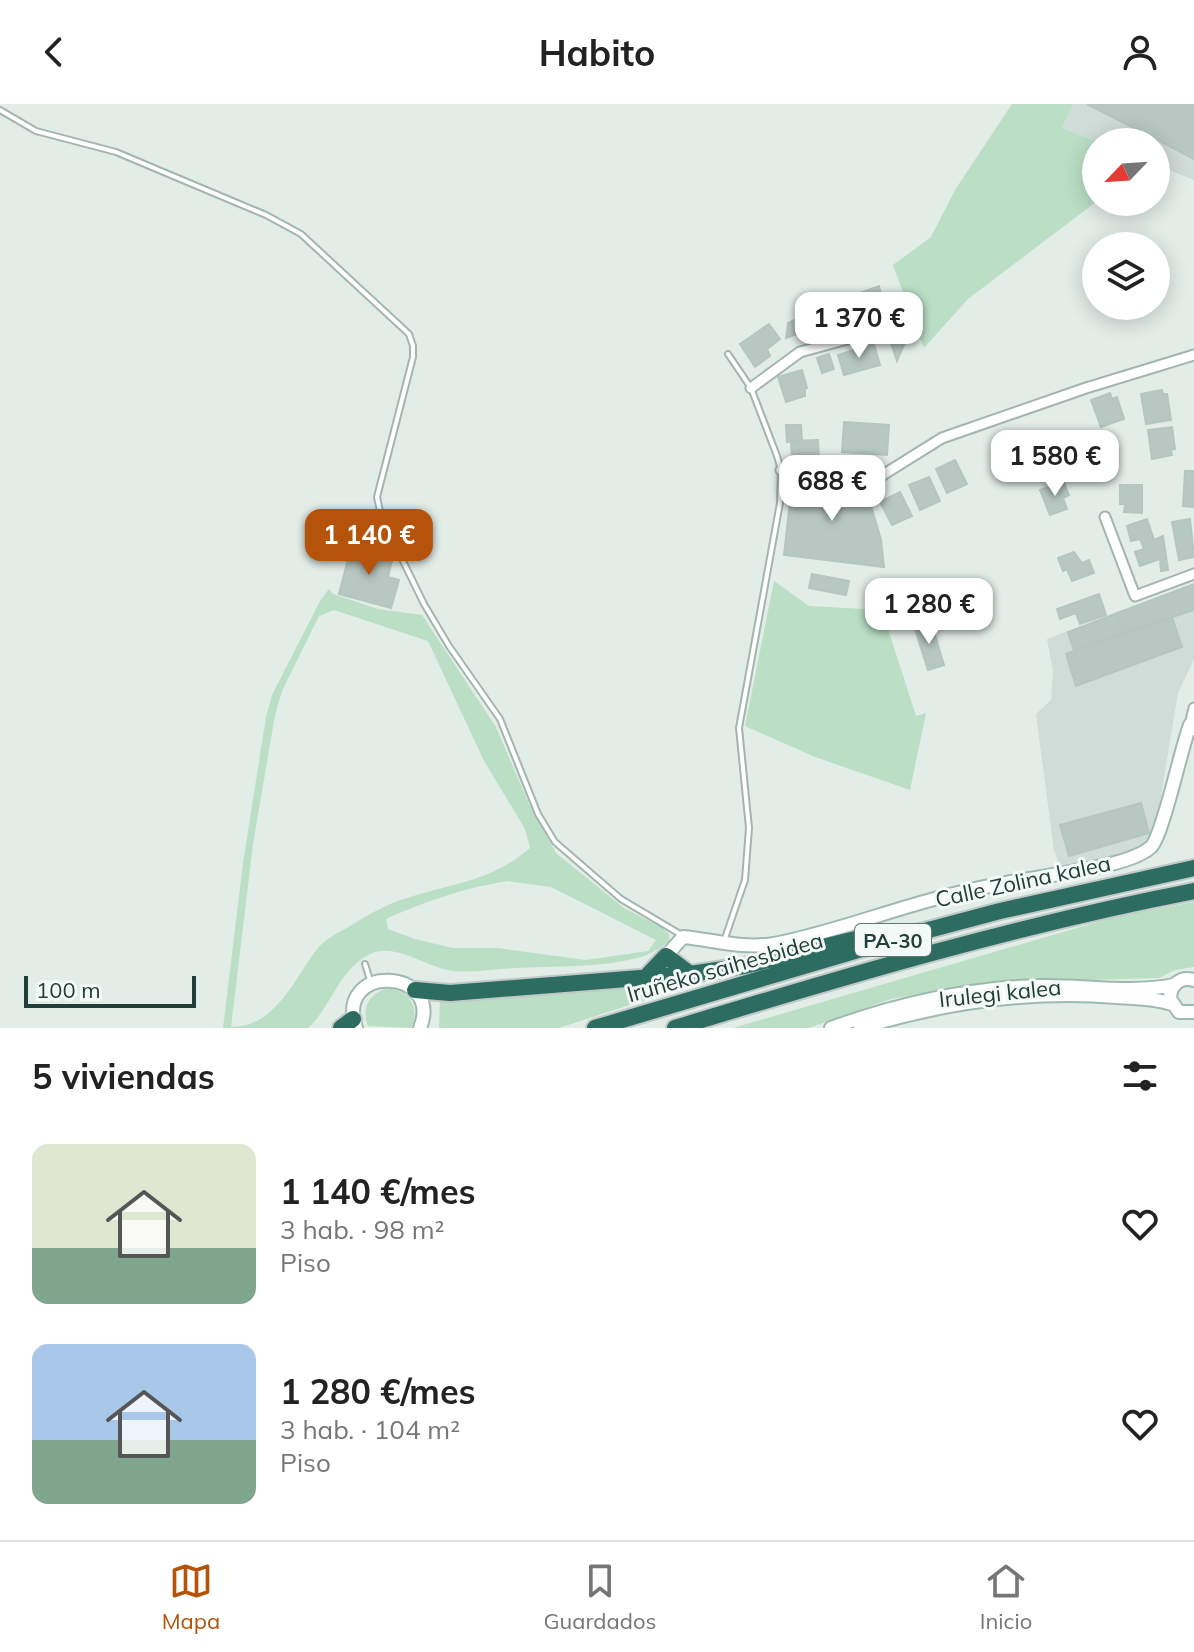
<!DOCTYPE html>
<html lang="es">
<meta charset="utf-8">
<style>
:root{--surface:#fff;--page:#f2f2f2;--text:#222;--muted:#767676;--line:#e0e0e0;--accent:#b45309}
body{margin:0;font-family:Mulish,sans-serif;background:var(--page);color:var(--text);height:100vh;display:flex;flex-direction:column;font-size:30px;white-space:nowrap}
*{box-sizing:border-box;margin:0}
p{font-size:26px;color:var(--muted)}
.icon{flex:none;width:44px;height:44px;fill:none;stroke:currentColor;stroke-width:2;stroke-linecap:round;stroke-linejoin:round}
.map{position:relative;height:924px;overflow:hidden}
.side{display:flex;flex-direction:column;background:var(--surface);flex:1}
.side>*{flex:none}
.needle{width:52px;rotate:245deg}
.tools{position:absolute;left:1082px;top:24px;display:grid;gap:16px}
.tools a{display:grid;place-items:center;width:88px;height:88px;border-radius:50%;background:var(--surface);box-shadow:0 4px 20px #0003;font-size:40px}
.scale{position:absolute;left:24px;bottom:20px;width:172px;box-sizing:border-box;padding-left:8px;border:4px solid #213e38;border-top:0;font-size:22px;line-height:28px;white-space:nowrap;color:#213e38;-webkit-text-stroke:6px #f2f9f6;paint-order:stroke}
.price{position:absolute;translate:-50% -68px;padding:0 18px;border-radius:16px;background:#fff;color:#222;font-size:26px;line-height:52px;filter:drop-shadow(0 2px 4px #0008)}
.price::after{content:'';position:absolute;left:50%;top:48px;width:24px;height:18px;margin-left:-12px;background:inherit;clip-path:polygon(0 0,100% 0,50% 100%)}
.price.selected{background:var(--accent);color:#fff}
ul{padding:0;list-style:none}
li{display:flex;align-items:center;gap:24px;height:200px;padding:0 32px}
li span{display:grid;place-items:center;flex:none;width:224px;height:160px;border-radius:16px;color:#555}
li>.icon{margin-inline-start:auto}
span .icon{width:96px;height:96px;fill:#fffc;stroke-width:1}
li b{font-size:34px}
h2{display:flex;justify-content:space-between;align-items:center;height:96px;padding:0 32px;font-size:34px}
header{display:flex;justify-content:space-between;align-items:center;height:104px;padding:0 32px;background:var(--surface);font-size:36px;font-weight:700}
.dock{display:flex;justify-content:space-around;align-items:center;height:112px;border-top:2px solid var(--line);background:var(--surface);font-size:22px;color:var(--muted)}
.dock a{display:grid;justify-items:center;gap:4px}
.dock .selected{color:var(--accent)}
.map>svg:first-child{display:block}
</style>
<header><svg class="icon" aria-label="back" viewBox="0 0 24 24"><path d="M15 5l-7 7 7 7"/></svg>Habito<svg class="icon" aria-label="person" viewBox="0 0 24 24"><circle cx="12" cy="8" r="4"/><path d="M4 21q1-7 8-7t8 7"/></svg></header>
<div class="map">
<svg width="1194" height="924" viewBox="0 0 1194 924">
<rect width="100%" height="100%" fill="#e2ede8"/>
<path fill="#d0dcd7" d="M1073,0H1194V76L1156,61V38H1098L1062,24Z
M1194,480V555L1178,589L1155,728L1148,737L1121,752L1079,761L1060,762L1054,747L1036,610L1051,596L1053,568L1047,535Z"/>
<path fill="#badfc5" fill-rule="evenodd" d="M1012,0H1073L1062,24L1098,38L1096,98L968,195L924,244L893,161L931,133L955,86Z
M774,477L809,502L882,506L916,612L926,609L910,686L815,653L745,622Z
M329,485L333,490L378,505L422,511L496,623L529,700L556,749L624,804L661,823L669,830V837C658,845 650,851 637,854C598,864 554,862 515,864C495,865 473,869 453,867C427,864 396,838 370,850C338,866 333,901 308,924H223L243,759L266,613L272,591L320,497ZM334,506L428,537L484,657L525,725L530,744C492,777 453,779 407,794C386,800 366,812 347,824C337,829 324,836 317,845C294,875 276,923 231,923L253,740L275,611L282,587L319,512ZM507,777L551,783L656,836L648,847L586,856L497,844H453L415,835L388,825L386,815C425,797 465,784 507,777Z
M1194,798V863L1175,866L1159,874L980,879L891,895L809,924H733L1118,812Z
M703,877L559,924H439L440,896Z
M388,884C409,886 421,904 411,924L368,922C361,904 369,889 388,884Z"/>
<path fill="#b7c7c1" stroke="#b4c6bf" stroke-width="2" d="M1087,0H1194V55Z
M879,182L883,201L857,210L852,192Z
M818,197L822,216L804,221L805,227L786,234L788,219L799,214L796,205Z
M884,219L909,229L897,257Z
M769,220L780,235L767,245L770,252L755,263L740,240Z
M874,240L880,261L844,271L838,251Z
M829,250L834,265L822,269L817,254Z
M802,266L807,284L805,285V292L786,298L778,273Z
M1162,286L1163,290H1167L1171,316L1146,320L1141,290Z
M1110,289L1112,295L1117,293L1124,315L1101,323L1091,296Z
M844,318L889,321L887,351L842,348Z
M786,321H801L802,337L787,338Z
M1172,323L1175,345L1171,346L1172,351L1152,355L1148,326Z
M1079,331L1081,337L1091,333L1099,354L1076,363L1073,356L1064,359L1057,340Z
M818,336L819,359L792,360L791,337Z
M955,356L967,380L947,389L936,365Z
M1185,367H1194V403L1183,402Z
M793,370L865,381L881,436L884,463L784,451Z
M929,373L940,397L920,406L909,381Z
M1063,377L1069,391L1063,394L1067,405L1050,411L1040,386Z
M1120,381H1142V409L1124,408L1125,400H1120Z
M900,388L912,412L892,421L880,398Z
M1147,415L1154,436L1163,432L1168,466L1161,467L1160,455L1140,462L1135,448L1144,445L1140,435L1131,437L1127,422Z
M1190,415L1194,453L1179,456L1172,418Z
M352,440L393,452L388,473L399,476L391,504L339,490Z
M1074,448L1082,459L1089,456L1094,469L1072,477L1067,465L1063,467L1058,454Z
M812,470L849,477L846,491L809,484Z
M1194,480V506L1124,529L1117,509Z
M1099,490L1106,511L1080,520L1076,509L1060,515L1057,505Z
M1117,509L1124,529L1074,547L1068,528Z
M1172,513L1182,543L1076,582L1066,550Z
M931,518L944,561L928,566L914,522Z
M1141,699L1149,729L1069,752L1060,721Z"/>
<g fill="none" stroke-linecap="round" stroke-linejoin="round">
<defs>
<path id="lane" d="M0,6L36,27L116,48L266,111L301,130L409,230L413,242V253L377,393L381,412L424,500L449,542L500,615L538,710L555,738L621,795L680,830
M724,837L745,776L749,724L739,624L780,399L781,366L777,352L751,284L728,250
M365,860L370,876"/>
<path id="street" d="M751,284L800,248L873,228
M781,366L866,377L878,374L942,334L1086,284L1194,251
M1105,413L1135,492L1194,470
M1190,621L1194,604"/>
<path id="secondary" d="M666,852L683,833C715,836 741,845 774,840C837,828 899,802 962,788C999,779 1038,774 1076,767C1095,764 1137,756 1151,743C1163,731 1181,644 1190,621L1194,625
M1194,876C1180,872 1170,881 1170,895L1179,908H1194
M356,924C334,858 444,864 420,924
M831,924C897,900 969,884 1039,882C1084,881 1130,890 1174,881
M860,924C942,899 1031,886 1117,893C1135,894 1154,894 1172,900"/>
<path id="highway" d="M646,873L666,852L690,870
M415,886L450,889L690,870L744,862L876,830
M341,924L353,915
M595,924L902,833L1000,807L1194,764
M675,924C846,872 1018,821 1194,787"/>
</defs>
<use href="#lane" stroke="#a4b5b0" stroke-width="8"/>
<use href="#street" stroke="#a4b5b0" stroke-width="13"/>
<use href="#secondary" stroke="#9fb9b1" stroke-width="16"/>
<use href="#highway" stroke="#c1c9c7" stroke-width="20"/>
<use href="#lane" stroke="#fff" stroke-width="4"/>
<use href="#street" stroke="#fff" stroke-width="9"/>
<use href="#secondary" stroke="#fff" stroke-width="12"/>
<use href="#highway" stroke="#2c6c61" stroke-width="16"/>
</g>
<g text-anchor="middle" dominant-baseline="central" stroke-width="6" stroke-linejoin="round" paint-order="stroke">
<rect fill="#f2f9f6" stroke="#607671" stroke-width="2" x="855" y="820" width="76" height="32" rx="6"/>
<g font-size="20" font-weight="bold" fill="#213e38">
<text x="893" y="836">PA-30</text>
</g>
<g font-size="22" fill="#213e38" stroke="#f2f9f6">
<text transform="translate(1023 777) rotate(-12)">Calle Zolina kalea</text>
<text transform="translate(725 863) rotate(-16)">Iruñeko saihesbidea</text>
<text transform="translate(1000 889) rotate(-6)">Irulegi kalea</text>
</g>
</g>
</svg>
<div class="tools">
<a><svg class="needle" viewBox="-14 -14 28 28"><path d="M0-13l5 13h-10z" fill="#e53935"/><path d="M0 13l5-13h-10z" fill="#767676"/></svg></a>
<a><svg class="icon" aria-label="layers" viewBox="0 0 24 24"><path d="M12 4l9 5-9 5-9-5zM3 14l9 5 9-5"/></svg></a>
</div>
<div class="scale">100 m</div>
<b class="price" style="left:859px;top:256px">1 370 €</b>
<b class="price" style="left:1055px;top:394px">1 580 €</b>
<b class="price" style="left:832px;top:419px">688 €</b>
<b class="price selected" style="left:369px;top:473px">1 140 €</b>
<b class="price" style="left:929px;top:542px">1 280 €</b>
</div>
<section class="side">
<h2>5 viviendas<svg class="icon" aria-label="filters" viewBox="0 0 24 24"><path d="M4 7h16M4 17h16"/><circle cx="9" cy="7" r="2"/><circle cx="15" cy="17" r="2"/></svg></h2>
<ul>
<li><span style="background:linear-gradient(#dfe7d0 65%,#7fa58c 0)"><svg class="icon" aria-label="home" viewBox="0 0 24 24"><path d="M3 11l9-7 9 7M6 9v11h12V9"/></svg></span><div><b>1 140 €/mes</b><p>3 hab. · 98 m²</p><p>Piso</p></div><svg class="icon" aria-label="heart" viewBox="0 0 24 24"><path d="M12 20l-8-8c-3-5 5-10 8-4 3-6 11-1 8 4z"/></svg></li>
<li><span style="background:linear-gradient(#a9c7e8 60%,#7fa58c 0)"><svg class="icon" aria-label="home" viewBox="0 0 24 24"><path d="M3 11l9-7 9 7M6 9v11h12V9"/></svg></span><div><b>1 280 €/mes</b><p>3 hab. · 104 m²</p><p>Piso</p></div><svg class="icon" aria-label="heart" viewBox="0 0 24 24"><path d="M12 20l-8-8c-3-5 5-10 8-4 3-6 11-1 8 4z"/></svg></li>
</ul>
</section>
<nav class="dock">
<a class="selected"><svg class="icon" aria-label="map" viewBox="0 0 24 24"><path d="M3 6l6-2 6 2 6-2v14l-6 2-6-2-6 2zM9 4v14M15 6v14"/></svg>Mapa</a>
<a><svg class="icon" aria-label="saved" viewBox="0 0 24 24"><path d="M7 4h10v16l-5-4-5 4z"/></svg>Guardados</a>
<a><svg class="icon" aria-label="home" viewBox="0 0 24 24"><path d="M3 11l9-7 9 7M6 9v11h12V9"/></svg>Inicio</a>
</nav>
